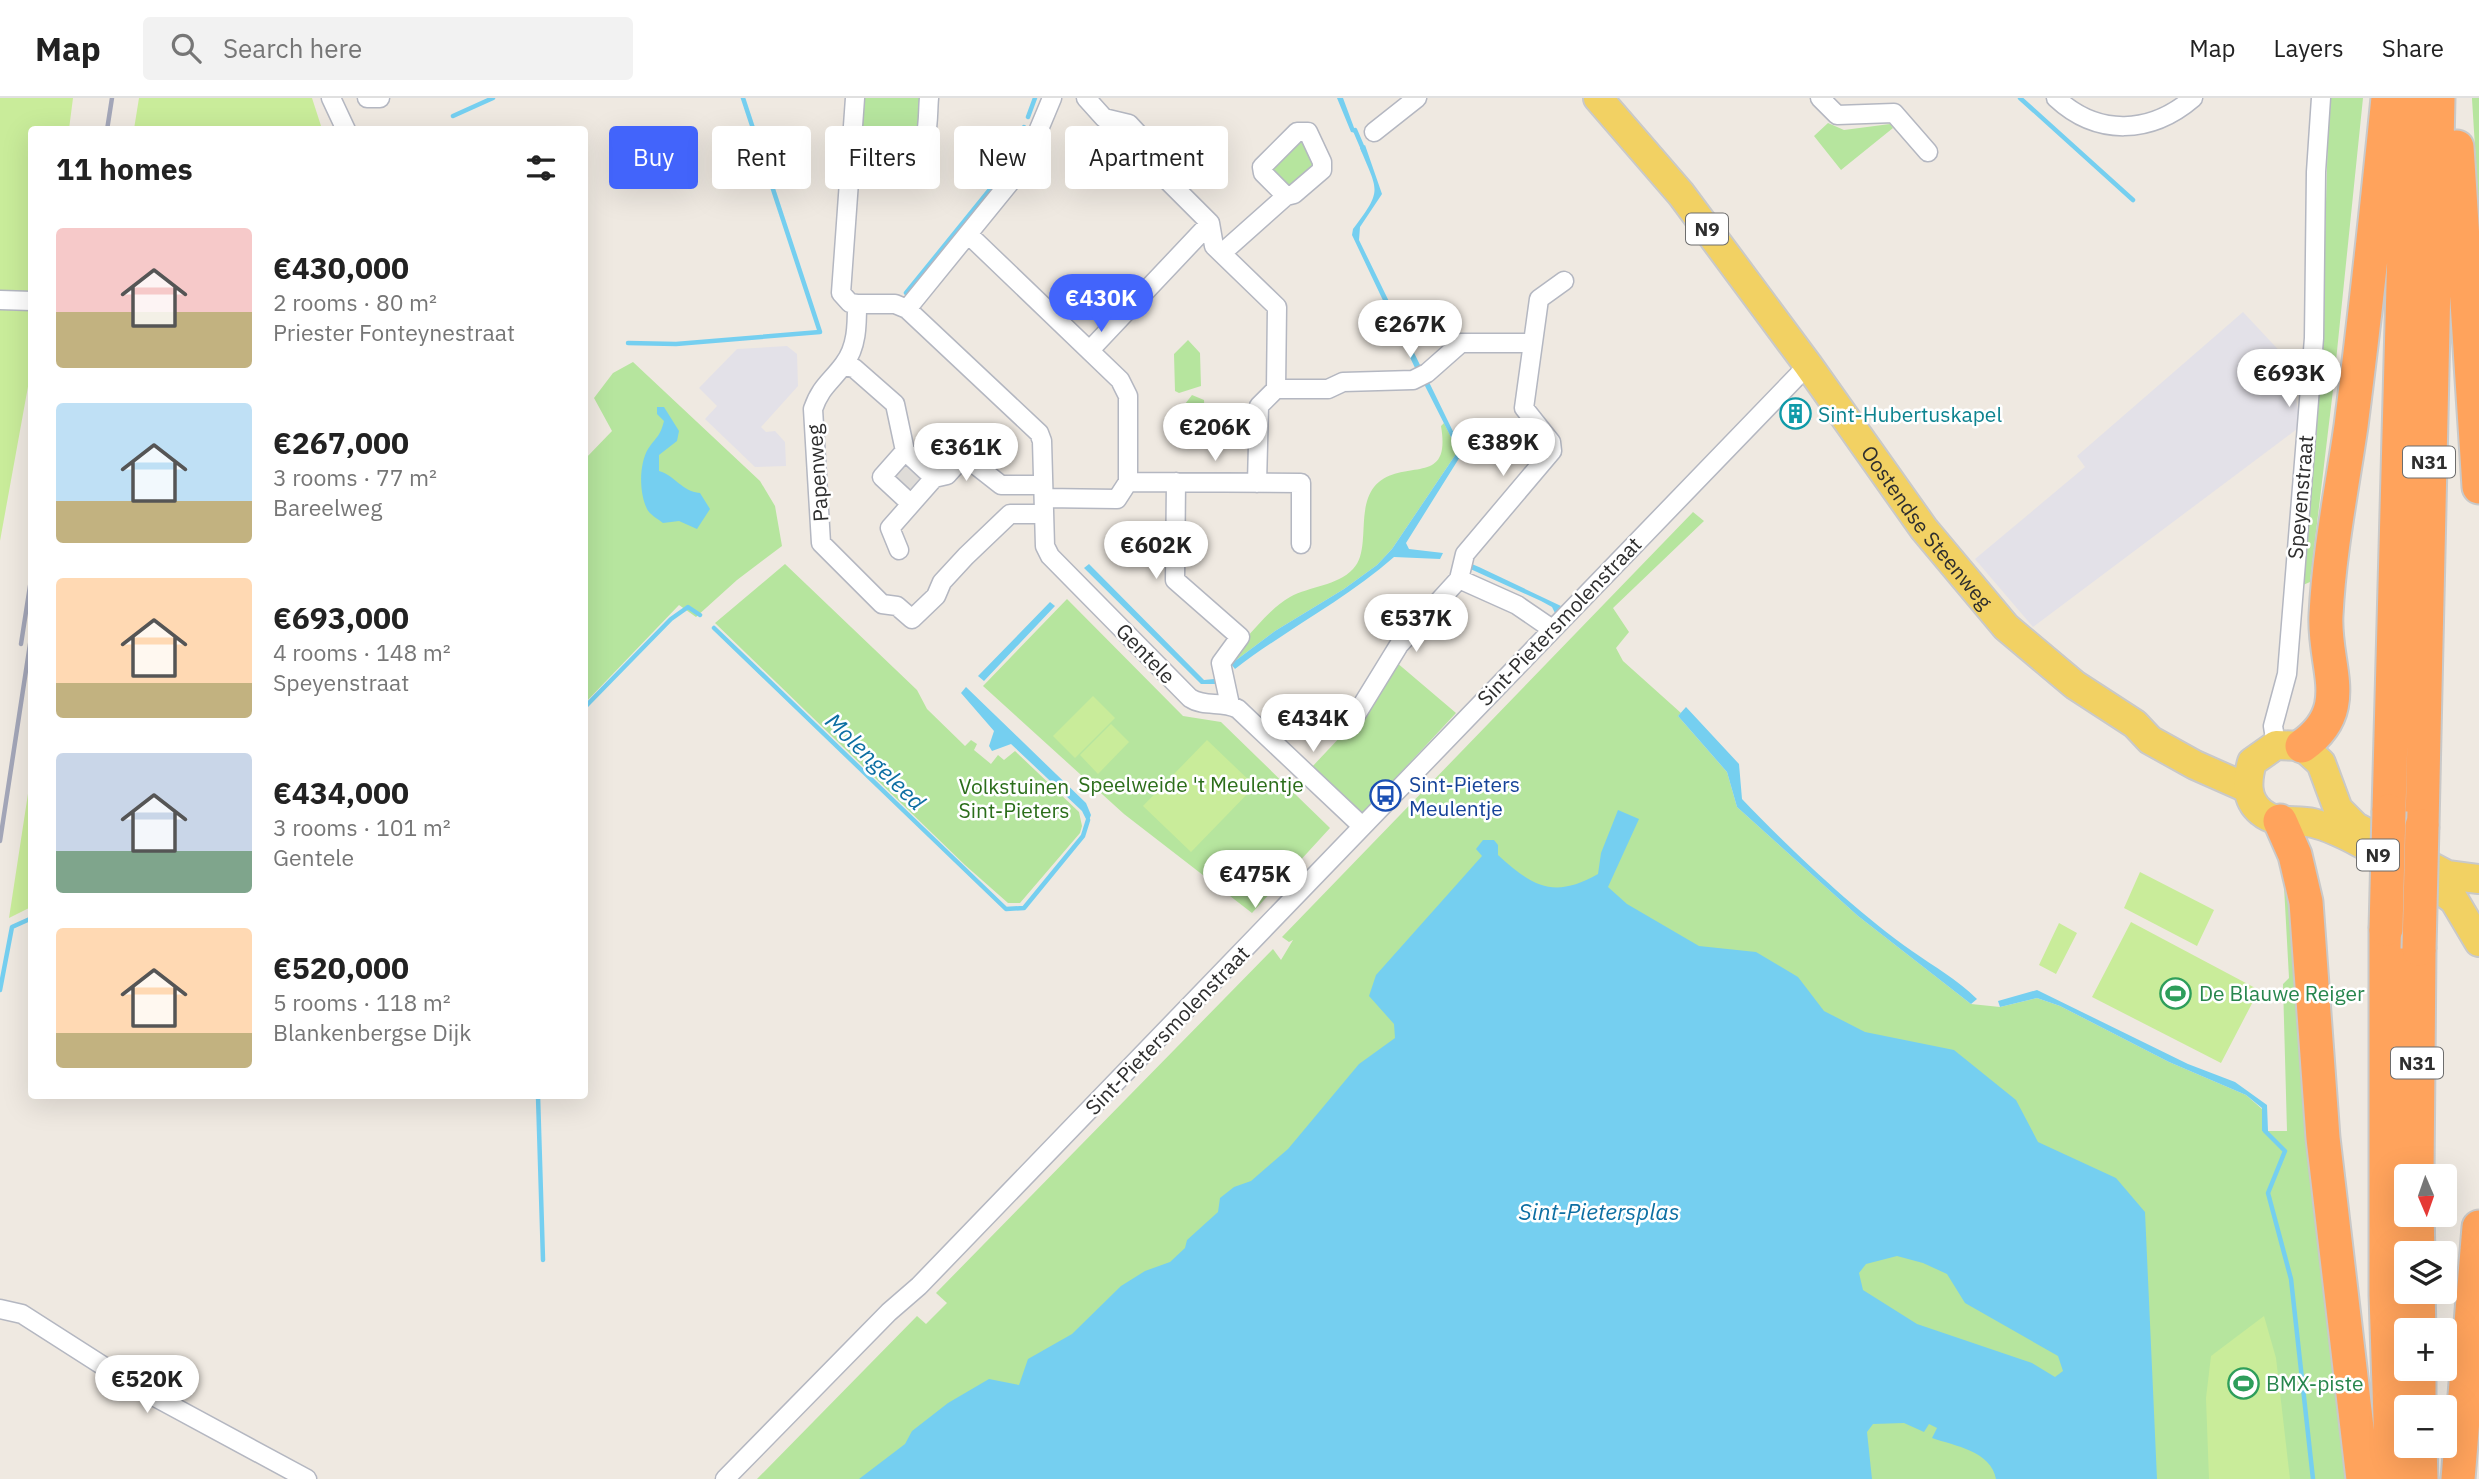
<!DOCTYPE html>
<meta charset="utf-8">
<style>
:root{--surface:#fff;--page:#f2f2f2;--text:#222;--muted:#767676;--line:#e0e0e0;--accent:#4264fb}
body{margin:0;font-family:"IBM Plex Sans",sans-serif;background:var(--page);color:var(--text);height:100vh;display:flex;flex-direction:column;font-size:26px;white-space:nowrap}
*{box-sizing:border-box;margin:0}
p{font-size:23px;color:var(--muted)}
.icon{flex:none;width:38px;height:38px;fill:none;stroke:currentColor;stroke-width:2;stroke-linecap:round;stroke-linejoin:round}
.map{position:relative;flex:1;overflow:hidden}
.side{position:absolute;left:28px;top:28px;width:560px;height:973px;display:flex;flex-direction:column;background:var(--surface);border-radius:7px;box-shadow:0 7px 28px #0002}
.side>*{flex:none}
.top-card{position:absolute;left:609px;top:28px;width:665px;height:63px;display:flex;gap:14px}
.needle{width:46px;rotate:178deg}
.fabs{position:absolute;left:2394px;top:1066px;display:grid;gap:14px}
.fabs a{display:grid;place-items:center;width:63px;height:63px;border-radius:7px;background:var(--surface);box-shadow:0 7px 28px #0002;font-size:35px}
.price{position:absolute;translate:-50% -60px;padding:0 16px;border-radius:24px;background:#fff;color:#222;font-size:23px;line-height:46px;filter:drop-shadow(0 2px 4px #0008)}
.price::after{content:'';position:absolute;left:50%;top:42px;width:21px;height:16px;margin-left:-10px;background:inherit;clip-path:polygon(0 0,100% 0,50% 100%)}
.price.on{background:var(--accent);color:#fff}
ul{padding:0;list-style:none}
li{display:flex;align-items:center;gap:21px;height:175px;padding:0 28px}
li span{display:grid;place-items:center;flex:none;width:196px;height:140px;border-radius:7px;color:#555}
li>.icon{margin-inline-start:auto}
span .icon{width:84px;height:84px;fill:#fffc;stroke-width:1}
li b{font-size:30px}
h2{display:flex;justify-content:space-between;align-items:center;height:84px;padding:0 28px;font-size:30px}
.chip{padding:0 24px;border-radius:7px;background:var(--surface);box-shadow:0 7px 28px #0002;font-size:24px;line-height:63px}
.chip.on{background:var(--accent);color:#fff}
header{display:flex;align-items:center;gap:42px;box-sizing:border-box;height:98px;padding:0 35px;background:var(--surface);border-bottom:2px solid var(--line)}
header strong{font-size:33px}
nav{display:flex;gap:38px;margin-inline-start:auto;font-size:24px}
.search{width:490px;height:63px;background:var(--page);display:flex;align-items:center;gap:18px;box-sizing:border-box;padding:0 24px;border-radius:7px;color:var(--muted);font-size:26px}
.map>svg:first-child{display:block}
</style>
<header>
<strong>Map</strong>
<div class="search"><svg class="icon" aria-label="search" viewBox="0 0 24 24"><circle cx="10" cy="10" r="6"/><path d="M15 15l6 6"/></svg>Search here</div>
<nav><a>Map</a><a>Layers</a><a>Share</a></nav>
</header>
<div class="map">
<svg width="2479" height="1381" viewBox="0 0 2479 1381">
<rect width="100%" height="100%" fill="#efe9e1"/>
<path fill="#e3e1e8" d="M2243,214L2289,263L2301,328L2033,529L1975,461L2085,369L2077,358Z
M787,248L797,256L798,288L761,329L766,334L775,333L785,344L786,368L755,369L705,321L717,308L699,290L737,251Z"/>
<path fill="#b6e59e" d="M863,0H924L916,50L860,45Z
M2329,0H2363L2333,292L2310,484L2303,487L2321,278Z
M2472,0H2479V113L2472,1Z
M1828,25L1844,32L1890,26L1893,30L1841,72L1814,38Z
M1303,40L1316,63L1314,69L1290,90L1271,77L1270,68Z
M1188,242L1200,255L1201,288L1179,295L1175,293L1174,256Z
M633,264L760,383L775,408L782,448L737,482L696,519L679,507L585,605V361L612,333L594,300L613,275Z
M1192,297L1204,302L1205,325H1184L1185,306Z
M1444,325L1458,353L1392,451L1377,467L1344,491L1275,533L1231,566L1230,564L1243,552V543C1257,529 1272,509 1290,499C1310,488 1337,488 1353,471C1371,453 1356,412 1374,389C1401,357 1452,392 1441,328Z
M1693,414L1704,423L1613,510L1629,534L1616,550L1623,563L1681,615L1678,618L1727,674L1737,709L1858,818L1971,906L2000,909L2037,900L2060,908L2169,964L2246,997L2262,1011V1033H2287L2283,886L2289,880L2283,770L2291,798L2345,1381H757L917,1218L926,1226L947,1205L936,1195L1273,851L1281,862L1293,842L1289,844L1282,839Z
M785,466L917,592L927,611L965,648L971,642L977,646L974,652L991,666L998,657L1004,662L1015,653L1079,714L1082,728L1080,735L1020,805H1008L965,767L715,525Z
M1067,501L1183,618L1221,624L1330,730L1252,815L1124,716L983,588Z
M1396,564L1456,615L1364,714H1360L1311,670L1359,619L1367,618Z"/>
<path fill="#c9ec9a" d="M0,0H73L69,31L32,32L31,272L0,443Z
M139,0H312L322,31H134Z
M1093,598L1115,620L1075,660L1053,638Z
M1111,626L1129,644L1098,676L1080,657Z
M1207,642L1255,688L1191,754L1143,708Z
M31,676V809L9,820Z
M2140,774L2214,812L2197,848L2124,810Z
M2131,824L2259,892L2221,965L2092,899Z
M2059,825L2077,835L2056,876L2039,867Z
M2264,1218L2276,1260L2290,1381H2209L2206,1300L2211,1258Z"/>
<path fill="#dfdcd8" d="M905,345L939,377L908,411L873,378Z"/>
<path fill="#75cff0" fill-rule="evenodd" d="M1337,0H1343L1356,35L1351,34Z
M1365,47L1382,96L1360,129L1359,142L1421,269L1416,272L1352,137L1353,131C1383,91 1378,94 1360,50Z
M1428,282L1463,354L1406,445L1409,451L1443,455L1440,461L1394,459C1345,502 1287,531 1235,571L1231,566L1275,533L1344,491L1377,467L1392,451L1458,353L1423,284Z
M657,309H664L679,333L677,343L659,357V373C676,378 681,393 700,395L710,411L697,431L679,423L663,425C658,421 649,416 647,411C639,395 639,366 648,351C656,339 660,339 664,323L657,316Z
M1467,464L1479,469L1561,508L1555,515L1552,509L1541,503L1466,469Z
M1089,466L1204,582L1214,581L1218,586H1201L1084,470Z
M1050,504L1055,508L984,583L978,578Z
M966,589L1086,705L1091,717L1088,725L1082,713L1011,646L992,653L989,648L994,633L961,595Z
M1686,609L1739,666L1742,701C1791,752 1854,812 1912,853C1936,870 1955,880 1977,901L1971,906L1858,818L1737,709L1727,674L1678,618Z
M1618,712L1639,721L1608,789L1627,806L1699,848L1756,854L1798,879L1824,913L1865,934L1954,952L2016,1002L2038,1044L2116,1080L2145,1114L2157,1381H1996C1991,1353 1955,1348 1932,1340L1937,1330L1929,1326L1924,1334L1904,1325L1873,1326L1867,1334L1872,1381H859L905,1346L912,1333L948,1305L989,1281L1019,1287L1028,1261L1072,1236L1121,1188L1145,1173L1170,1164L1185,1150L1187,1142L1218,1114L1220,1100L1234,1089L1251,1083L1288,1051L1359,966L1395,940L1394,926L1369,898L1376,877L1482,758L1476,751L1483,742H1494L1498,747V757C1533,789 1554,801 1598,776L1601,755ZM1897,1158L1923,1165L1947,1176L1965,1205L2058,1258L2063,1273L2055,1279L2032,1265L1917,1226L1863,1192L1859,1175L1866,1166Z
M2037,892L2188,966L2235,984L2267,1007L2268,1033H2262V1010L2246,997L2169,964L2060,908L2037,900L2000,909L1998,903Z"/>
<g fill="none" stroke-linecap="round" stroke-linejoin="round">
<path stroke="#75cff0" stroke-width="4.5" d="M2020,0L2133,102
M453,18L493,0
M1028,19L1035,0
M1355,32L1364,53
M906,195L1000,79L1024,29
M628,245L676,246L820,234L743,0
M714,530L1006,811L1024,810L1083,738L1088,722
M584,610L671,521L688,509L700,517
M0,892L12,829L32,820
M538,998L543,1162
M2265,1033L2285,1053L2268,1095L2291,1181L2313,1381"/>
<defs>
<path id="street" d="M331,0L346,32
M367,0H380
M855,0L841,195L850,205L857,206C857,227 857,249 844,266C831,284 821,288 813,311L821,445L882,506L897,508L912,521L936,498L942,484L966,458L1010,416H1044
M1086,0L1104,20L1129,26L1168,68L1167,82L1210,125L1214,148L1277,209L1276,291L1259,308L1257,385
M1820,0L1837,17L1894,15L1928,54
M2056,0C2098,39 2151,36 2193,0
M1374,34L1417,0
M853,50L910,56C931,51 927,19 929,0
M969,137L1120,282L1128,298V384
M1222,155L1286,98L1294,96L1322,72V64L1308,34H1297L1262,69L1263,75L1286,98
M0,202L32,203
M857,206H895L907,211L1039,335L1042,343L1045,448L1050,458L1190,600C1205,610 1222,602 1238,611L1362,728
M907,211L1024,67L1052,0
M1090,252L1210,125
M843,268L854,270L895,306L905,353
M1276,291H1328L1343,284L1413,282L1427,275L1461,245H1533
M1176,384L1175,482L1240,539L1221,565L1230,607
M1044,400L1117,401L1128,384L1301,385V446
M910,405L882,379L905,353L934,380
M899,452L890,430L934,380L947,377L964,358L1001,387H1043
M1552,531L1517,507L1459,481L1465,456L1552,353L1551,344L1524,310L1539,201L1564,183
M1356,617L1399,547L1459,481
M2276,647L2273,628L2287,576L2314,240L2316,74L2321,0
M0,1211L22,1216L133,1287L307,1381
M725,1381L889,1214L919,1188L1808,267"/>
<g id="primary">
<path id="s1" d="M1598,0L1681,96L1808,267L1924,431L2006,529L2075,587L2135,626L2150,642L2195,667L2247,690"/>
<path d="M2479,781L2447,777L2356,729L2338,711L2321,665L2302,648L2276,647L2252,664C2247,682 2245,701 2261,714C2276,727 2295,721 2313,725C2350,734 2405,772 2439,791L2454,802L2479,844"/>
</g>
<path id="highway" d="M2457,49L2479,389
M2302,648C2355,611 2323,569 2326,517C2329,454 2342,390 2351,328C2365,219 2377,109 2388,0
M2389,713L2408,0
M2280,723L2295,757L2306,804L2323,1040L2363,1381
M2422,728L2438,0
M2386,831V1197L2392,1381
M2417,1078L2419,851
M2417,1116L2418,1155
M2418,1194L2419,1232
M2419,1270V1309
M2420,1348L2421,1381
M2458,1381L2479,1129"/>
</defs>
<use href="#street" stroke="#b4b7c1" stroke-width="21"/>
<use href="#primary" stroke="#c9c9c9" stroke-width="32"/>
<use href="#highway" stroke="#c9c9c9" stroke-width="37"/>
<use href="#street" stroke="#fff" stroke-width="18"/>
<use href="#primary" stroke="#f2d163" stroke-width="28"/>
<use href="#highway" stroke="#ffa35c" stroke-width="33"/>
<path stroke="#a3a6b8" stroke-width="4.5" d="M107,32L112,0
M21,546L32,475
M0,743L32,533"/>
<defs>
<path id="highway-bridge" d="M2386,831L2389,713
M2419,851L2422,728"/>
</defs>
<use href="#highway-bridge" stroke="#c9c9c9" stroke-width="37" stroke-linecap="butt"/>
<use href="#highway-bridge" stroke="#ffa35c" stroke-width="33"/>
</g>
<defs>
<symbol id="building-ring" viewBox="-11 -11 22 22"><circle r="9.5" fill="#fff" stroke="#0f9aa8" stroke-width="1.5"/><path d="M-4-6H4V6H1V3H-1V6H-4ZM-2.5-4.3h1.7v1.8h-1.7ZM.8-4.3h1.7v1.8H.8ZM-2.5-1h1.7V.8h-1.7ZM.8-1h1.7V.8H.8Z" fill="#0f9aa8"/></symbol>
<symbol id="bus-ring" viewBox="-11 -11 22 22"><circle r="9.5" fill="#fff" stroke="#1a4fb4" stroke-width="1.5"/><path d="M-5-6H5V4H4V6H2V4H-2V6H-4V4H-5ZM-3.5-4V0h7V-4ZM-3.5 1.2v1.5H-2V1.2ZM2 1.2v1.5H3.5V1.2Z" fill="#1a4fb4"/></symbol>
<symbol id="stadium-ring" viewBox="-11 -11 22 22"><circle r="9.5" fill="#fff" stroke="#2e9e5b" stroke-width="1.5"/><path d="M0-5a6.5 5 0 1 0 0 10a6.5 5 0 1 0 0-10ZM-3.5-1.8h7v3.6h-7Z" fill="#2e9e5b"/></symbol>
</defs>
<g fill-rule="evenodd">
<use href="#building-ring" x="1778" y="298" width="35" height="35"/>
<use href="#bus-ring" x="1368" y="680" width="35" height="35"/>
<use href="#stadium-ring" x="2158" y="878" width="35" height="35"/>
<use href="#stadium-ring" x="2226" y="1268" width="35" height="35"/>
</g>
<g text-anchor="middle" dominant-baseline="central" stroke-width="5" stroke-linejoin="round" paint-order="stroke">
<g fill="#fff" stroke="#6d6d6d" stroke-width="2">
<rect x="1686" y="115.5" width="42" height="31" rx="5"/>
<rect x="2403" y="348.5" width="52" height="31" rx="5"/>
<rect x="2357" y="741.5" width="42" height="31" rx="5"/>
<rect x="2391" y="949.5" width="52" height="31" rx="5"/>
</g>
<g font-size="19" font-weight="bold" fill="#2e2e2e">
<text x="1707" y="131">N9</text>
<text x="2429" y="364">N31</text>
<text x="2378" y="757">N9</text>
<text x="2417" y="965">N31</text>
</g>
<g font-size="21" fill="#0d838f" stroke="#fff" text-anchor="start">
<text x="1818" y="316">Sint-Hubertuskapel</text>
</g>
<g font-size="21" fill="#2e2e2e" stroke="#fff">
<text transform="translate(817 375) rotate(-94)">Papenweg</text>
<text transform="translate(2300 399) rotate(-85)">Speyenstraat</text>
<text stroke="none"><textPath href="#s1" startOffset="541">Oostendse Steenweg</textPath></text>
<text transform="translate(1559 523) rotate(-46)">Sint-Pietersmolenstraat</text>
<text transform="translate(1146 555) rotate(46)">Gentele</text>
<text transform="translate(1167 932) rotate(-46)">Sint-Pietersmolenstraat</text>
</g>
<g font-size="21" fill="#2c6e1b" stroke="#fff">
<text x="1191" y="686">Speelweide 't Meulentje</text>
<text x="1014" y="688">Volkstuinen<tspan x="1014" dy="24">Sint-Pieters</tspan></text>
</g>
<g font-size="21" fill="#164399" stroke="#fff" text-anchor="start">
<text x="1409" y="686">Sint-Pieters<tspan x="1409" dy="24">Meulentje</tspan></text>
</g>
<g font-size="21" fill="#27864d" stroke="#fff" text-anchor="start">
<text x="2199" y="895">De Blauwe Reiger</text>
<text x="2266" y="1285">BMX-piste</text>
</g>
<g font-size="23" font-style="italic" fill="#0d6fa3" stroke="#fff">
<text transform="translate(876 663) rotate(44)">Molengeleed</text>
<text x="1599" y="1113">Sint-Pietersplas</text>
</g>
</g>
</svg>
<div class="fabs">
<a><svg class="needle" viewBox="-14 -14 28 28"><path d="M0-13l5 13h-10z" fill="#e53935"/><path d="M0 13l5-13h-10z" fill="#767676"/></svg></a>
<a><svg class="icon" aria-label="layers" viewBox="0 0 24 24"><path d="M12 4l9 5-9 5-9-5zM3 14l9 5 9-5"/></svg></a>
<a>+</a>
<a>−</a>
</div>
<b class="price on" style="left:1101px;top:236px">€430K</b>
<b class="price" style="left:1410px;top:262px">€267K</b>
<b class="price" style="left:2289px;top:311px">€693K</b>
<b class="price" style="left:1215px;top:365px">€206K</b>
<b class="price" style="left:1503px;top:380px">€389K</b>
<b class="price" style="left:966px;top:385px">€361K</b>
<b class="price" style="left:1156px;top:483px">€602K</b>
<b class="price" style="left:1416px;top:556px">€537K</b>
<b class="price" style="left:1313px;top:656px">€434K</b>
<b class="price" style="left:1255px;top:812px">€475K</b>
<b class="price" style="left:147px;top:1317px">€520K</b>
<div class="top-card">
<a class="chip on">Buy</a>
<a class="chip">Rent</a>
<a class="chip">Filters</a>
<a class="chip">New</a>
<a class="chip">Apartment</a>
</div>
<section class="side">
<h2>11 homes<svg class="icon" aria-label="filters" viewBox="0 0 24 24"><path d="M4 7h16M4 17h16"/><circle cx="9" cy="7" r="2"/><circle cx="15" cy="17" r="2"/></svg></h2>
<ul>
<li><span style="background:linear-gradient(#f6c9c9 60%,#c2b280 0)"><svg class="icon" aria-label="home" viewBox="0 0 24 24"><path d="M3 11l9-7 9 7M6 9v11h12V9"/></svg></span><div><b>€430,000</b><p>2 rooms · 80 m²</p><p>Priester Fonteynestraat</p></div></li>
<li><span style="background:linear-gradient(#bfe0f5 70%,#c2b280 0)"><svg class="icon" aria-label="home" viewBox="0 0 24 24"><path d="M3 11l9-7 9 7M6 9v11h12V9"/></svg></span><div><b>€267,000</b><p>3 rooms · 77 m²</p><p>Bareelweg</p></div></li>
<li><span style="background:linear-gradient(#ffd9b3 75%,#c2b280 0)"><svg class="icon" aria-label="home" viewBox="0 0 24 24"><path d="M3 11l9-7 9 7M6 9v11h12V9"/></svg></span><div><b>€693,000</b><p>4 rooms · 148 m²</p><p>Speyenstraat</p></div></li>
<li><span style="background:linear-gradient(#c9d6e8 70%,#7fa58c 0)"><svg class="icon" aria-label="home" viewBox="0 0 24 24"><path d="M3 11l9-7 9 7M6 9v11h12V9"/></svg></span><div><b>€434,000</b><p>3 rooms · 101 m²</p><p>Gentele</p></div></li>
<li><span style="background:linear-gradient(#ffd9b3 75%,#c2b280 0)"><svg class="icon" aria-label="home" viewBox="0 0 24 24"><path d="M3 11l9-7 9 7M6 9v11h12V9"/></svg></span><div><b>€520,000</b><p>5 rooms · 118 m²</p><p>Blankenbergse Dijk</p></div></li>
</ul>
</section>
</div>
